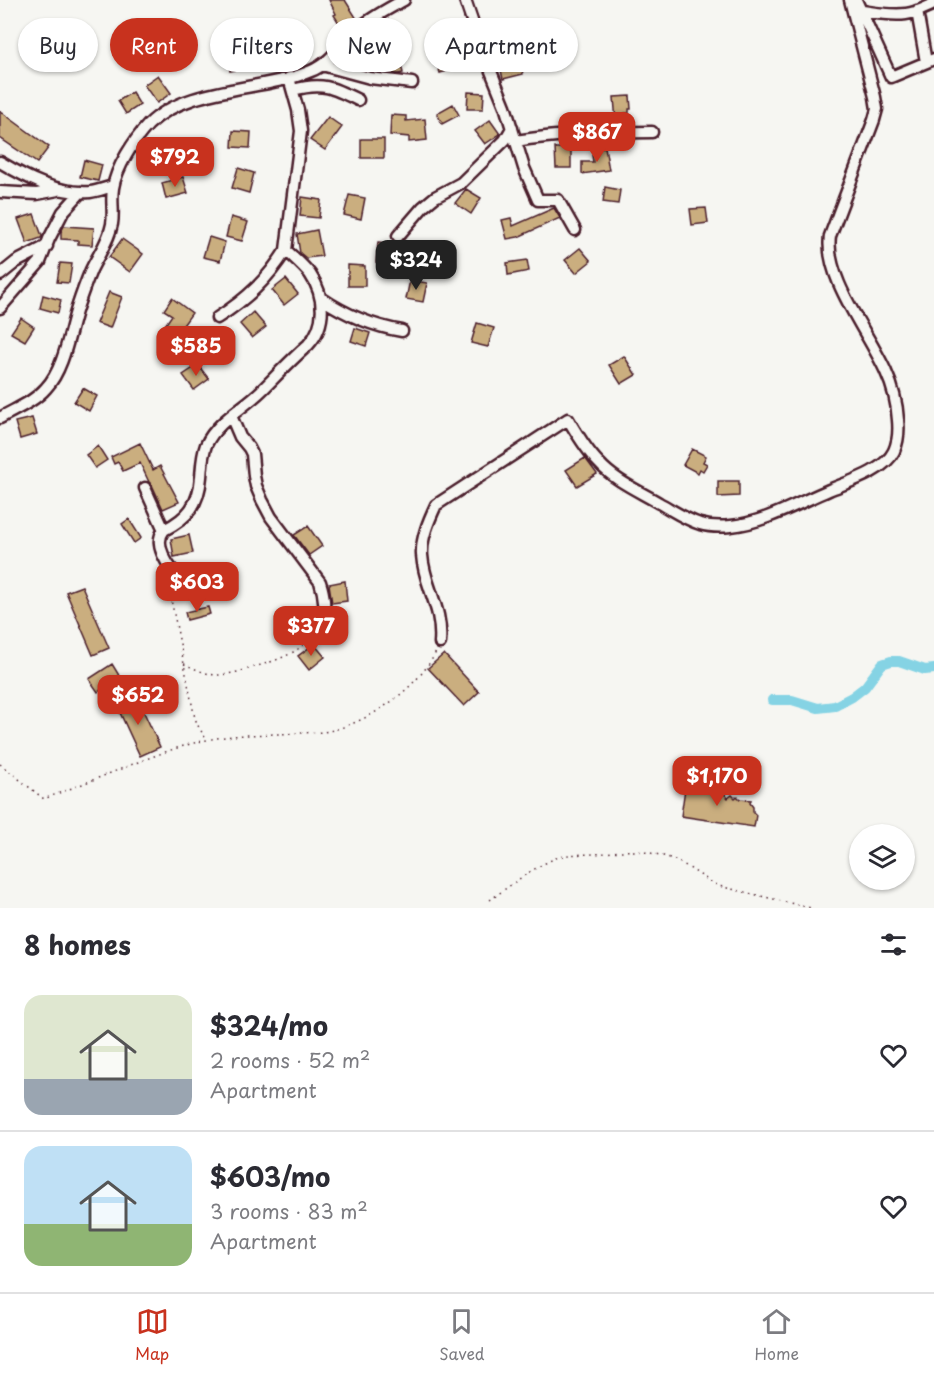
<!DOCTYPE html>
<meta charset="utf-8">
<style>
:root{--surface:#fff;--page:#f7f7f7;--text:#2b2b33;--muted:#7c7c81;--line:#e1e1e2;--accent:#c8321e}
body{margin:0;font-family:"Playpen Sans",sans-serif;background:var(--page);color:var(--text);height:100vh;display:flex;flex-direction:column;font-size:22px;white-space:nowrap}
*{box-sizing:border-box;margin:0}
p{font-size:20px;color:var(--muted)}
.icon{flex:none;width:33px;height:33px;fill:none;stroke:currentColor;stroke-width:2;stroke-linecap:round;stroke-linejoin:round}
.map{position:relative;height:908px;overflow:hidden}
.panel{display:flex;flex-direction:column;background:var(--surface);flex:1}
.panel>*{flex:none}
.hud{position:absolute;left:18px;top:18px;width:600px;height:54px;display:flex;gap:12px}
.controls{position:absolute;left:849px;top:824px;display:grid;gap:12px}
.controls a{display:grid;place-items:center;width:66px;height:66px;border-radius:50%;background:var(--surface);box-shadow:0 2px 4px #0004;font-size:30px}
.price{position:absolute;translate:-50% -51px;padding:0 14px;border-radius:12px;background:var(--accent);color:#fff;font-size:20px;line-height:39px;filter:drop-shadow(0 2px 3px #0008)}
.price::after{content:'';position:absolute;left:50%;top:36px;width:18px;height:14px;margin-left:-9px;background:inherit;clip-path:polygon(0 0,100% 0,50% 100%)}
.price.selected{background:#222;color:#fff}
ul{padding:0;list-style:none}
li{display:flex;align-items:center;gap:18px;height:150px;padding:0 24px}
li+li{border-top:2px solid var(--line)}
li span{display:grid;place-items:center;flex:none;width:168px;height:120px;border-radius:18px;color:#555}
li>.icon{margin-inline-start:auto}
span .icon{width:72px;height:72px;fill:#fffc;stroke-width:1}
li b{font-size:26px}
h2{display:flex;justify-content:space-between;align-items:center;height:72px;padding:0 24px;font-size:26px}
.chip{padding:0 21px;border-radius:27px;background:var(--surface);box-shadow:0 2px 4px #0004;font-size:21px;line-height:54px}
.chip.selected{background:var(--accent);color:#fff}
.tabs{display:flex;justify-content:space-around;align-items:center;height:84px;border-top:2px solid var(--line);background:var(--surface);font-size:16px;color:var(--muted)}
.tabs a{display:grid;justify-items:center;gap:3px}
.tabs .selected{color:var(--accent)}
.map>svg:first-child{display:block}
</style>
<div class="map">
<svg width="934" height="908" viewBox="0 0 934 908">
<rect width="100%" height="100%" fill="#f6f6f2"/>
<filter id="ink" filterUnits="userSpaceOnUse"><feTurbulence type="fractalNoise" baseFrequency=".0167" numOctaves="2"/><feDisplacementMap in="SourceGraphic" scale="12" xChannelSelector="R" yChannelSelector="G"/><feConvolveMatrix kernelMatrix="1 2 1 2 8 2 1 2 1" color-interpolation-filters="sRGB"/></filter>
<g filter="url(#ink)">
<g fill="none" stroke-linecap="round" stroke-linejoin="round">
<path stroke="#85d3e4" stroke-width="10" d="M772,700H792L818,708L835,706L852,697L865,687L882,664L891,661H899L925,670L934,669"/>
</g>
<path fill="#caae7f" stroke="#4a1f2b" stroke-width="1.5" d="M329,0H345L357,19L342,28L334,15L336,14Z
M493,28H511L509,58L518,56L523,74L503,79L496,48H492Z
M242,51L245,68L230,71L227,54Z
M398,52L403,73L398,74L383,72V69L374,71L363,68L361,55L377,53V56Z
M458,52L461,67L440,73L437,63L442,62L441,56Z
M158,75L171,93L157,103L144,85Z
M132,92L140,105L126,114L118,101Z
M468,92L484,93L483,109H467Z
M630,96L631,109H629V113H625V121L616,122L614,97Z
M453,104L459,115L442,124L437,113Z
M0,111L49,147L37,163L0,138Z
M391,115L406,116V121L425,119L427,140L409,142V137L390,135Z
M328,117L342,127L325,150L310,140Z
M490,120L500,134L485,144L475,131Z
M233,131L251,132L250,148L232,147Z
M361,139H384V158H361Z
M605,147L609,170L582,174V162H593L592,155L597,154L596,148Z
M555,148H571V168H556Z
M84,160L102,165L98,181L80,177Z
M238,168L254,173L249,193L232,188Z
M183,177L188,193L166,199L162,183Z
M605,187L620,190L618,204L603,202Z
M466,189L481,198L471,214L455,203Z
M349,195L365,198L361,219L344,215Z
M302,197L321,200L319,218L300,216Z
M554,208L560,218L518,237L507,239L502,220L511,218L513,226Z
M706,208L708,223L692,225L690,209Z
M34,214L42,236L41,238L27,243L18,219Z
M231,217L248,222L242,241L226,237Z
M64,226L94,228L92,245L78,244V240L61,239V232Z
M317,230L322,256L306,258L300,253L297,234Z
M209,237L225,242L220,261L203,257Z
M122,239L143,254L130,272L109,257Z
M378,242L395,244L393,264L376,262Z
M580,248L591,261L576,273L565,260Z
M527,260L529,271L508,275L507,263Z
M60,263L72,264L69,283L57,282Z
M348,265L365,266V286H348Z
M286,279L298,294L284,305L272,290Z
M410,280L427,283L423,302L406,299Z
M109,292L122,297L110,328L96,323Z
M43,295L61,300L58,313L40,308Z
M172,298L192,313L173,339L161,331L172,315L164,310Z
M253,312L266,327L252,338L240,324Z
M21,318L34,327L25,341L11,333Z
M477,323L494,328L488,347L471,343Z
M355,328L370,333L366,346L351,341Z
M215,335L226,345L216,356L205,346Z
M624,356L636,375L621,384L609,365Z
M198,365L209,379L194,390L183,375Z
M83,388L97,396L89,411L74,402Z
M32,418L37,434L20,439L15,422Z
M140,443L153,470L160,466L179,502L163,509L152,485L149,482L140,463L123,471L118,462L114,464L111,457Z
M98,446L107,460L95,468L86,455Z
M692,449L706,456L703,462L707,464L703,471L700,469L698,473L683,465Z
M585,458L597,474L577,486L566,470Z
M718,481H739V496L718,497Z
M129,519L141,538L134,543L122,524Z
M308,526L322,546L309,555L294,535Z
M189,535L193,553L174,557L171,539Z
M200,572L205,588L191,592L187,576Z
M345,581L347,601L332,603L329,584Z
M82,586L109,648L93,655L66,592Z
M208,607L210,614L187,620L185,612Z
M331,615L344,618L339,634L327,631L330,623Z
M314,644L325,657L309,670L298,656Z
M444,654L479,692L464,706L428,668Z
M112,664L120,677L98,692L89,679Z
M136,695L160,747L140,756L116,704Z
M686,782L696,784L700,788L721,790L728,798L732,795L735,798L737,796L740,799L751,800L750,803L753,807V812L756,815L754,827L681,816Z"/>
<g fill="none" stroke-linecap="round" stroke-linejoin="round">
<defs>
<path id="minor" d="M465,0L480,44L505,106L524,168L538,200H558L575,230
M856,0L891,77L934,59
M862,11C876,13 892,16 906,14C916,13 925,8 934,4
M917,11L926,62
M322,65L370,78L412,83
M293,90C322,82 332,87 358,100
M515,141C561,134 606,132 652,132
M0,162C27,178 57,194 90,192C98,191 105,188 113,186
M0,192L37,194L58,190
M398,236L423,207L435,197L461,183L505,140L512,128
M0,275L16,262L47,246
M321,298C346,315 372,326 402,331
M0,308L40,262L49,239L63,212L81,192
M217,318C247,299 267,280 286,250
M231,416L240,437L249,448L252,454L254,476L256,486L262,500L271,517L320,582C325,597 325,607 323,622
M0,418C15,409 34,402 46,388C64,369 69,333 77,308C81,296 86,282 91,270C98,255 109,241 112,224C114,212 111,200 113,188C116,168 134,140 148,125C188,85 261,92 311,71C331,63 342,43 358,29C372,17 388,9 404,0
M145,488L164,530C154,542 164,559 172,570
M164,530C188,518 199,504 201,477C202,465 202,456 206,445C217,421 244,408 262,390C277,375 292,359 308,345C327,325 325,296 310,274C303,265 294,258 286,250L301,131L298,110L289,78
M440,643C443,607 424,587 422,555C421,538 429,520 436,505L568,419C577,434 586,450 599,463C615,481 639,491 659,503C672,510 685,519 700,524C710,527 721,527 731,526C764,523 798,503 829,490C848,482 884,472 894,451C898,442 899,430 898,420C897,404 893,387 886,372C869,333 824,278 830,236L874,120L877,109L875,97L850,0"/>
</defs>
<use href="#minor" stroke="#4a1f2b" stroke-width="15"/>
<path stroke="#4a1f2b" stroke-width="1.5" stroke-dasharray="1.5 4.5" stroke-linecap="butt" d="M167,579L194,714L197,724L206,739
M184,664C194,668 204,674 216,675C226,675 238,672 248,669C277,660 299,655 317,630
M0,764L44,799C74,787 104,776 133,764C157,755 182,745 207,740C238,733 271,735 302,733C311,732 321,733 329,731C370,722 417,689 436,652
M490,900C511,885 532,868 556,858C569,853 580,855 593,854C602,854 611,852 620,851C637,850 655,853 670,858C688,865 702,878 719,886L811,908"/>
<use href="#minor" stroke="#f6f6f2" stroke-width="10"/>
</g>
</g>
</svg>
<div class="controls">
<a><svg class="icon" aria-label="layers" viewBox="0 0 24 24"><path d="M12 4l9 5-9 5-9-5zM3 14l9 5 9-5"/></svg></a>
</div>
<b class="price" style="left:597px;top:163px">$867</b>
<b class="price" style="left:175px;top:188px">$792</b>
<b class="price selected" style="left:416px;top:291px">$324</b>
<b class="price" style="left:196px;top:377px">$585</b>
<b class="price" style="left:197px;top:613px">$603</b>
<b class="price" style="left:311px;top:657px">$377</b>
<b class="price" style="left:138px;top:726px">$652</b>
<b class="price" style="left:717px;top:807px">$1,170</b>
<div class="hud">
<a class="chip">Buy</a>
<a class="chip selected">Rent</a>
<a class="chip">Filters</a>
<a class="chip">New</a>
<a class="chip">Apartment</a>
</div>
</div>
<section class="panel">
<h2>8 homes<svg class="icon" aria-label="filters" viewBox="0 0 24 24"><path d="M4 7h16M4 17h16"/><circle cx="9" cy="7" r="2"/><circle cx="15" cy="17" r="2"/></svg></h2>
<ul>
<li><span style="background:linear-gradient(#dfe7d0 70%,#9aa5b1 0)"><svg class="icon" aria-label="home" viewBox="0 0 24 24"><path d="M3 11l9-7 9 7M6 9v11h12V9"/></svg></span><div><b>$324/mo</b><p>2 rooms · 52 m²</p><p>Apartment</p></div><svg class="icon" aria-label="heart" viewBox="0 0 24 24"><path d="M12 20l-8-8c-3-5 5-10 8-4 3-6 11-1 8 4z"/></svg></li>
<li><span style="background:linear-gradient(#bfe0f5 65%,#8fb573 0)"><svg class="icon" aria-label="home" viewBox="0 0 24 24"><path d="M3 11l9-7 9 7M6 9v11h12V9"/></svg></span><div><b>$603/mo</b><p>3 rooms · 83 m²</p><p>Apartment</p></div><svg class="icon" aria-label="heart" viewBox="0 0 24 24"><path d="M12 20l-8-8c-3-5 5-10 8-4 3-6 11-1 8 4z"/></svg></li>
</ul>
</section>
<nav class="tabs">
<a class="selected"><svg class="icon" aria-label="map" viewBox="0 0 24 24"><path d="M3 6l6-2 6 2 6-2v14l-6 2-6-2-6 2zM9 4v14M15 6v14"/></svg>Map</a>
<a><svg class="icon" aria-label="saved" viewBox="0 0 24 24"><path d="M7 4h10v16l-5-4-5 4z"/></svg>Saved</a>
<a><svg class="icon" aria-label="home" viewBox="0 0 24 24"><path d="M3 11l9-7 9 7M6 9v11h12V9"/></svg>Home</a>
</nav>
